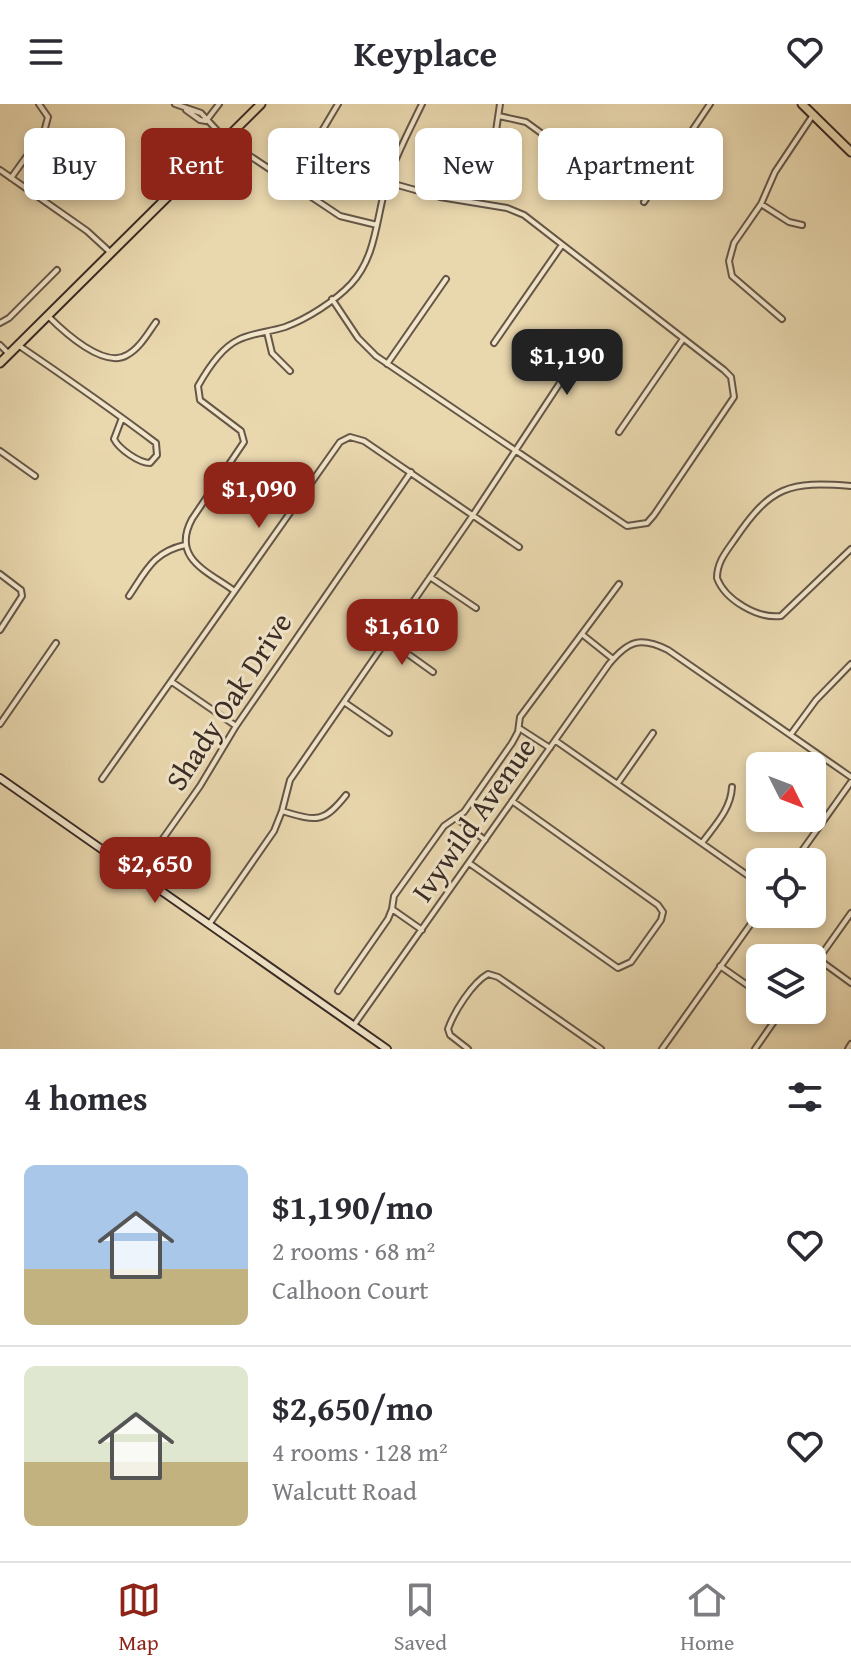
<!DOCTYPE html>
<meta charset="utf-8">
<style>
:root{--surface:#fff;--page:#f2f2f3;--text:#2b2b33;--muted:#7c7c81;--line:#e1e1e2;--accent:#8f2418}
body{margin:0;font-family:"Gentium Book Plus",serif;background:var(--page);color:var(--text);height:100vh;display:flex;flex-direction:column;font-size:30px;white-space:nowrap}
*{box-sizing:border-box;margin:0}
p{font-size:26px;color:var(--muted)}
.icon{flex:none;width:44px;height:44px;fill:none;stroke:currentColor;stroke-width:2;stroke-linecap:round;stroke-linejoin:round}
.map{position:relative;height:945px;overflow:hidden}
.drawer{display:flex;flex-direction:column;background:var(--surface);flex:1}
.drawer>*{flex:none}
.guide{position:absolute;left:24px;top:24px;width:804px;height:72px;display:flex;gap:16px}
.needle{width:52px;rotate:132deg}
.fabs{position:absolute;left:746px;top:648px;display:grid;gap:16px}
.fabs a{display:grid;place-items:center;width:80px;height:80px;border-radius:12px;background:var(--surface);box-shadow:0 4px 12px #0003;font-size:40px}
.price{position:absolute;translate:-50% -68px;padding:0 18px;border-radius:16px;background:var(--accent);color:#fff;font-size:26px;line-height:52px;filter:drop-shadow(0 2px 4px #0008)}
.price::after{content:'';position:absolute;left:50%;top:48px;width:24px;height:18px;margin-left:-12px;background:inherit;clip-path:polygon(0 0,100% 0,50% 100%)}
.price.on{background:#222;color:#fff}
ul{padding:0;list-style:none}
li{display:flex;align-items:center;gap:24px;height:200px;padding:0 24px}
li+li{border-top:2px solid var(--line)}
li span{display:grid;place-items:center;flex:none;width:224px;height:160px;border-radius:12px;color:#555}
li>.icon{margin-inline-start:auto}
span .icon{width:96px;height:96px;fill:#fffc;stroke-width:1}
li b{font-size:34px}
h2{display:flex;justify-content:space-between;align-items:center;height:96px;padding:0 24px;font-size:34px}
.pill{padding:0 28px;border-radius:12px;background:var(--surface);box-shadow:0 4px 12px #0003;font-size:28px;line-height:72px}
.pill.on{background:var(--accent);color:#fff}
header{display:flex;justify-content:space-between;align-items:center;height:104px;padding:0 24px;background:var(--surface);font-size:36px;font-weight:700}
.menu{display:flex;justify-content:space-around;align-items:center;height:112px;border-top:2px solid var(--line);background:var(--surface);font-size:22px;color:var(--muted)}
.menu a{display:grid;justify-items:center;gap:4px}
.menu .on{color:var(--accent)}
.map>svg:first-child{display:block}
</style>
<header><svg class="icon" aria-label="menu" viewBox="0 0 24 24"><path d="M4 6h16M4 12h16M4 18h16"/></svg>Keyplace<svg class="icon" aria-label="heart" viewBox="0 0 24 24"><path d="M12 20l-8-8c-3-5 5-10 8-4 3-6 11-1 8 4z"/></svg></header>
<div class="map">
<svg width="851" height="945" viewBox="0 0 851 945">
<rect width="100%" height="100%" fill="#e9d7ae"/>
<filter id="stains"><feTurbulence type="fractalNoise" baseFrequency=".0025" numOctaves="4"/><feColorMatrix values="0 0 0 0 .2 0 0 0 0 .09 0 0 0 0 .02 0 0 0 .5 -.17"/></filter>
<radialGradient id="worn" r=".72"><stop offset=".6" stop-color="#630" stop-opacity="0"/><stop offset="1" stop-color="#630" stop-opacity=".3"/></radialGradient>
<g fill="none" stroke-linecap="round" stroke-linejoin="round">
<defs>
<path id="street" d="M175,0L201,9L226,36L340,112L377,121
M186,6L200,16L206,17
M499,12L526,18L563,45
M206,17L219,0
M0,66L87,127L111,149
M11,74L44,28L48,13L39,0
M291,79L338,0
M464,96L469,68L496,27L500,0
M644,98L710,0
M761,100L789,118L802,121
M332,195L358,234L376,252L627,422L647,419L654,411L734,293L731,273L724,266L524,111L507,104L440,93L387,78
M48,212C64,228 104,265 127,251C140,244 148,229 156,218
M782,215L732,172L729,157L734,139L761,100L775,68L813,11
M0,219L9,214L57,166
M267,228L272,249L290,267
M494,239L562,141
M0,241L9,250
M18,241C65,273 111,305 156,339L157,351L150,359C139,359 119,345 114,335L122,314
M387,260L446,175
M619,328L683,235
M0,347L35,372
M851,382C789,377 771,382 735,435C726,448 717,458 717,474C725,496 758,515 781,512L851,445
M0,470L21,486L22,492L0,526
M430,473L476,504
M233,486C207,467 171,454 192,415L244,338L241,327L200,296L198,282C207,266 221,244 238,236C251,229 270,228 285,223C307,215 335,197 351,180C377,152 376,113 387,78C396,51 410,25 422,0
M129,492C146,467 153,448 185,441
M583,531L613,555
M387,535L433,568
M172,578L236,622
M344,598L389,629
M0,620L56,539
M519,624L550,644
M791,630L816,596L851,560
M556,637L760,780
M102,675L340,338L350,333L364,337L519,443
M618,679L653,629
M282,707C316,717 323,720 346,691
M456,714L485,736
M702,739C715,721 731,705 732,683
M794,758L851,678
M469,759L618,864L631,858L661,816L663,808L658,801L512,697
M138,770L200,682L236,622L411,368
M210,819L274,727L282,707L290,676L473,411L579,250
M422,826L392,805L394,792L444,722L464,708L512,639L518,628L520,613L619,480
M818,855L851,879
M720,862L760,890
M812,864L851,809
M338,887L388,815L392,805
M354,921L609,560C628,537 640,532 668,546L851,673
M468,945L450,931L448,925C454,908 472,879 488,870L498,873L601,945
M662,945L760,807
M755,945L782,906
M848,945L851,940"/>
<path id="secondary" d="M0,674L387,945"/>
<path id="primary" d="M802,0L851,48
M0,259L261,0"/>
</defs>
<use href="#street" stroke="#655647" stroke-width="8"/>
<use href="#secondary" stroke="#392b25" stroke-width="10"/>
<use href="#primary" stroke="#392b25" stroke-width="11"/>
<use href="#street" stroke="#f1e5ca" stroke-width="4"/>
<use href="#secondary" stroke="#f1e5ca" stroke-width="6"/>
<use href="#primary" stroke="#e9d7ae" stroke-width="7"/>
</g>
<g text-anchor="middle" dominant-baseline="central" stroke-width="6" stroke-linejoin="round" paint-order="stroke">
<g font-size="30" fill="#392b25" stroke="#f1e5ca">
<text transform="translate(228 597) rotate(-57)">Shady Oak Drive</text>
<text transform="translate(473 715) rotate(-55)">Ivywild Avenue</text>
</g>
</g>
<rect width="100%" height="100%" filter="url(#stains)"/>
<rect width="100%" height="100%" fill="url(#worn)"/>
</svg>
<div class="fabs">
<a><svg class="needle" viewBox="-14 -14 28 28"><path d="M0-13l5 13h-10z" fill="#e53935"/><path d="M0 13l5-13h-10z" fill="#7c7c81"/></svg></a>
<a><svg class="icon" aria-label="locate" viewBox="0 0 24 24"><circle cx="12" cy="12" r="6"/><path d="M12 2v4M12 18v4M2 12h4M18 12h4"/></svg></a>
<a><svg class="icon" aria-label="layers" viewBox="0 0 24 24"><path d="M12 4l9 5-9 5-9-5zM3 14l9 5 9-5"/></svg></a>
</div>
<b class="price on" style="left:567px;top:293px">$1,190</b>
<b class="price" style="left:259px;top:426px">$1,090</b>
<b class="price" style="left:402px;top:563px">$1,610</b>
<b class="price" style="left:155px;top:801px">$2,650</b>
<div class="guide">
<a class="pill">Buy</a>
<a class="pill on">Rent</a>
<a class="pill">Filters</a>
<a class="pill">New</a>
<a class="pill">Apartment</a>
</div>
</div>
<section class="drawer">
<h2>4 homes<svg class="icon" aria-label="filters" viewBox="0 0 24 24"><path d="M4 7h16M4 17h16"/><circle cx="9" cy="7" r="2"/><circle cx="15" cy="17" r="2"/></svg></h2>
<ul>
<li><span style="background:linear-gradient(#a9c7e8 65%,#c2b280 0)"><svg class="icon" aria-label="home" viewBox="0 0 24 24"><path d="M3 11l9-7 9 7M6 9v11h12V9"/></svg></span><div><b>$1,190/mo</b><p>2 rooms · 68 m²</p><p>Calhoon Court</p></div><svg class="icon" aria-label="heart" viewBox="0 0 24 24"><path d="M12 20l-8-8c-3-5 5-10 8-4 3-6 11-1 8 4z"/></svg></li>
<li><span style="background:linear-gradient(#dfe7d0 60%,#c2b280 0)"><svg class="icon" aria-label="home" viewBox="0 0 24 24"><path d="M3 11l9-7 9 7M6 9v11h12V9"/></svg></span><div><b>$2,650/mo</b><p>4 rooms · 128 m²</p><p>Walcutt Road</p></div><svg class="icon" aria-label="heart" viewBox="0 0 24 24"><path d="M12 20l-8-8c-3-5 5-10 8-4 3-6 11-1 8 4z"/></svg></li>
</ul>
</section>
<nav class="menu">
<a class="on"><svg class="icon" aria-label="map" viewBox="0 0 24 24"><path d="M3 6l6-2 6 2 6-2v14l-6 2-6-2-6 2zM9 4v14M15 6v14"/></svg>Map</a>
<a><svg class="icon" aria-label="saved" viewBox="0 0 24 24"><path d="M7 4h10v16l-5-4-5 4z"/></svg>Saved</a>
<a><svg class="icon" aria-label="home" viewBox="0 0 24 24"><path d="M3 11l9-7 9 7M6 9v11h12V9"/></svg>Home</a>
</nav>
